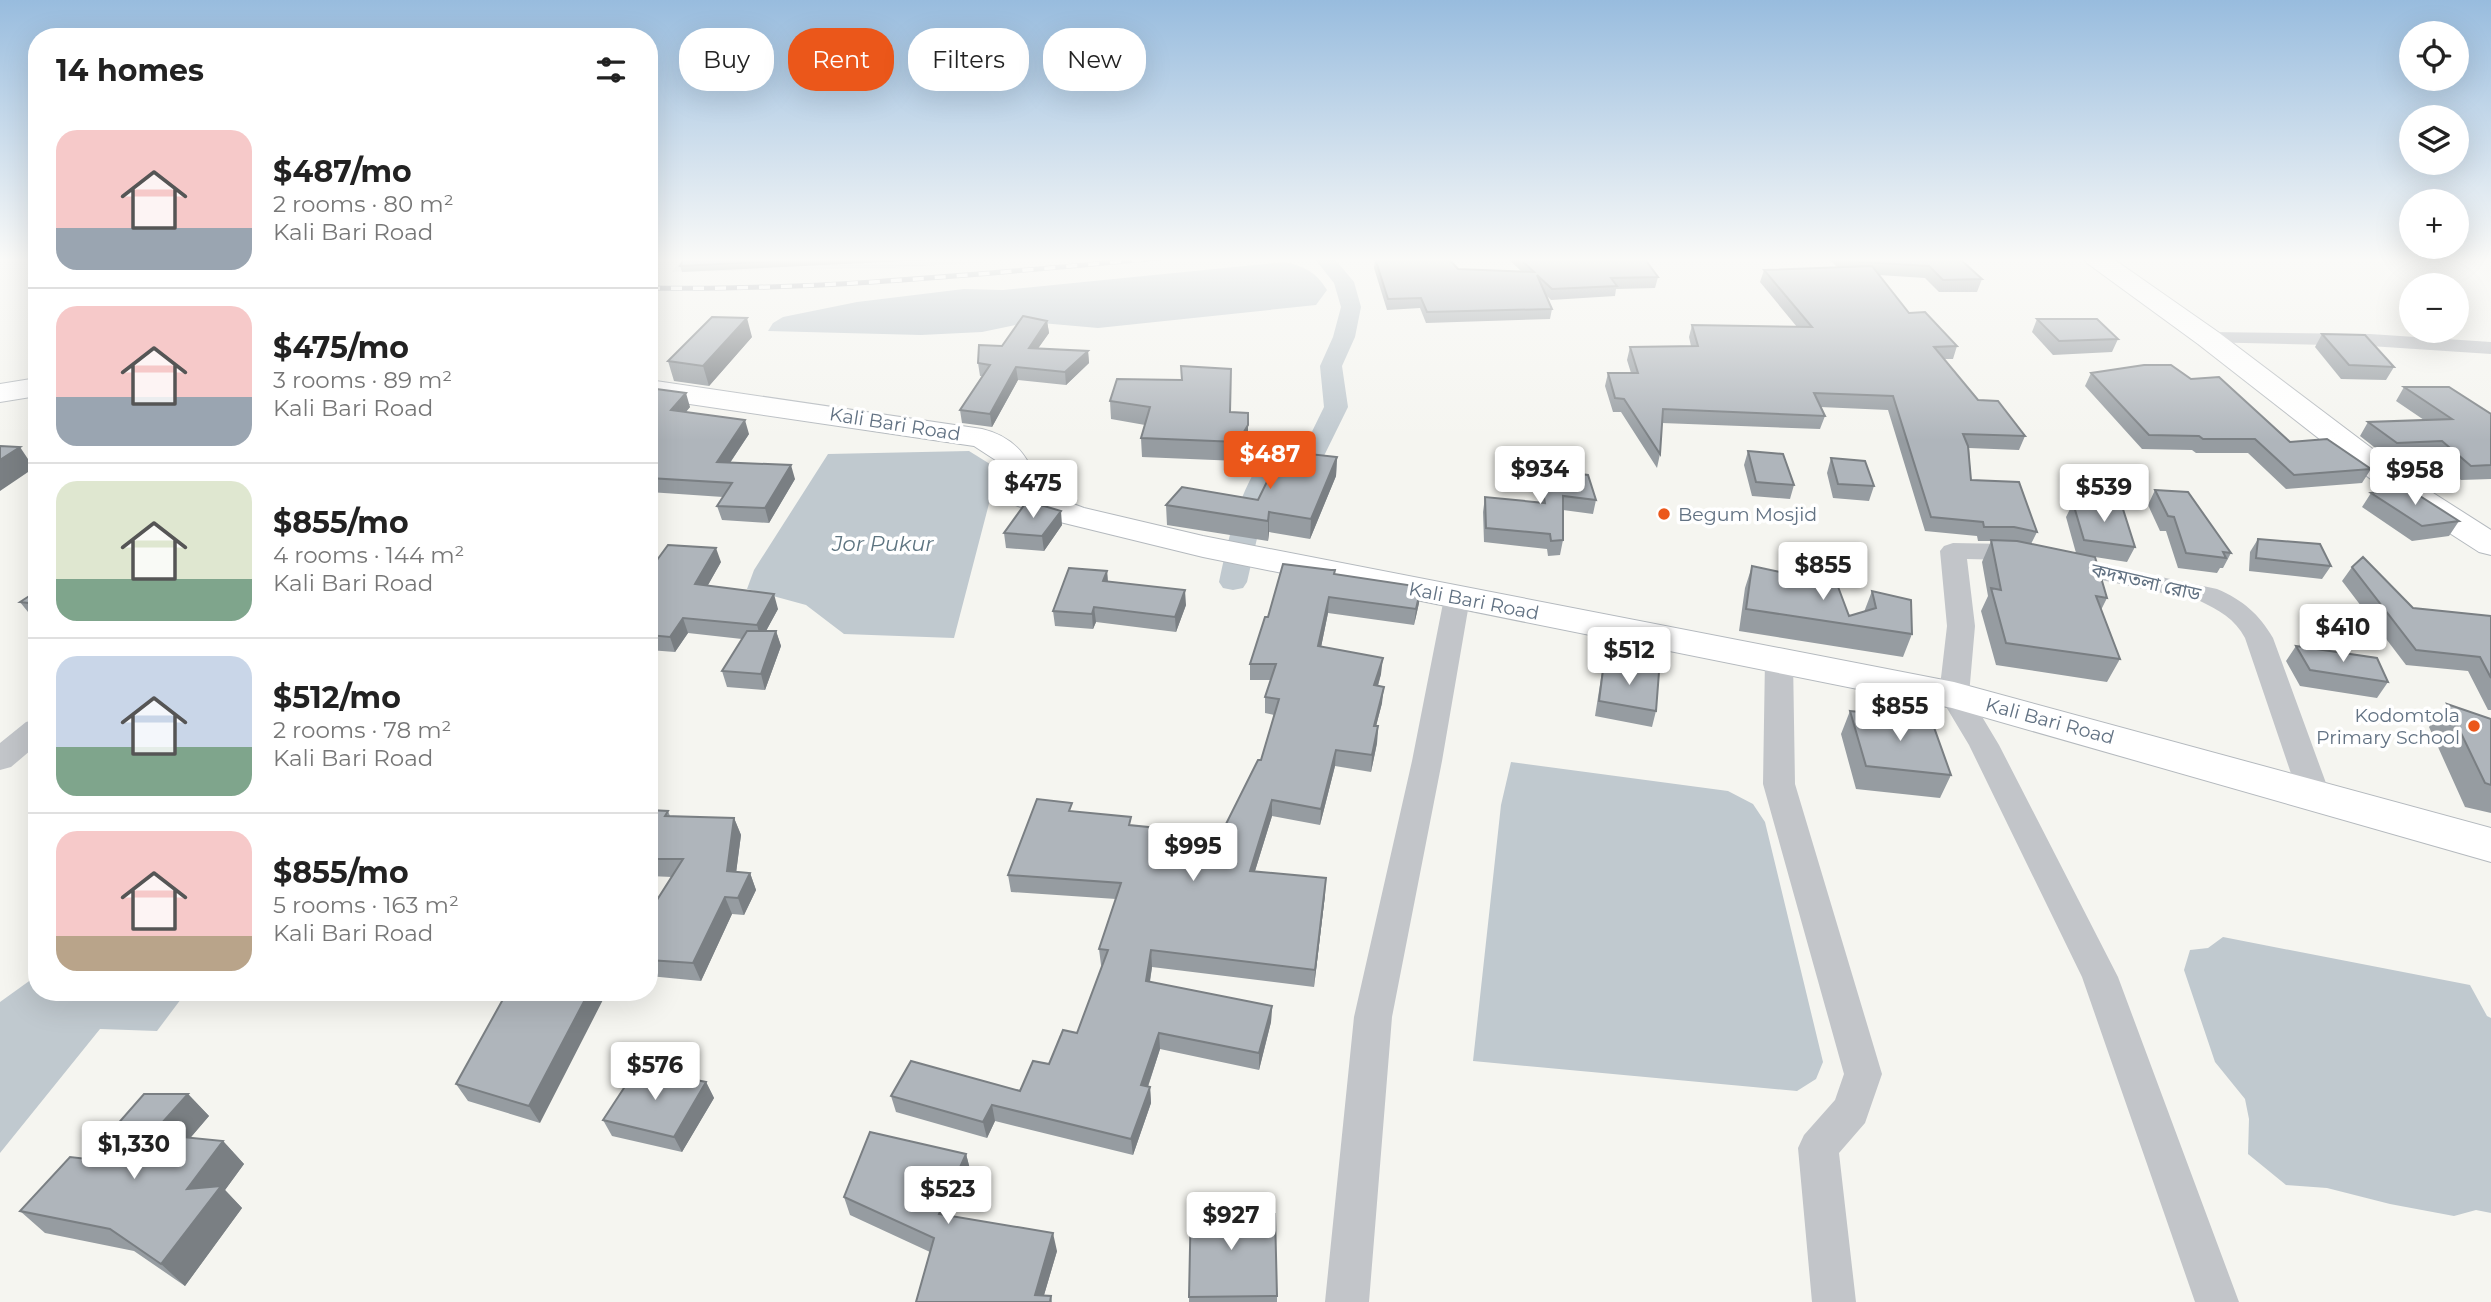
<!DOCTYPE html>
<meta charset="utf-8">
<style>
:root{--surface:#fff;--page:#f2f2f2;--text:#222;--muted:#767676;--line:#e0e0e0;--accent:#eb571a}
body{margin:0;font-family:Montserrat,"Noto Sans Bengali",sans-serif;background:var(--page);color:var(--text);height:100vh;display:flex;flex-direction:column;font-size:26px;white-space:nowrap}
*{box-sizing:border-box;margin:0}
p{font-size:23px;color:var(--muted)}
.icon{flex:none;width:38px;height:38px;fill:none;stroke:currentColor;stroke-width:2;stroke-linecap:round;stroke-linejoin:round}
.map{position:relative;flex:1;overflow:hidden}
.drawer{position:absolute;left:28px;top:28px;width:630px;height:973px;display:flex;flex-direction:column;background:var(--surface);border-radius:28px;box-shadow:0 7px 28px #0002}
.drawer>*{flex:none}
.top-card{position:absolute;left:679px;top:28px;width:665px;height:63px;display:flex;gap:14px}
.tools{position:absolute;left:2399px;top:21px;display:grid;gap:14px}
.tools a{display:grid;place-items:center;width:70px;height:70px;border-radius:50%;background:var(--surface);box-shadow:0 7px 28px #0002;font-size:35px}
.price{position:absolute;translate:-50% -60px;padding:0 16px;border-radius:7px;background:#fff;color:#222;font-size:23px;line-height:46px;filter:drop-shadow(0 2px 4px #0008)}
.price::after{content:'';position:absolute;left:50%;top:42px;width:21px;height:16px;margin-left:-10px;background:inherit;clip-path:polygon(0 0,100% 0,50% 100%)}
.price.current{background:var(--accent);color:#fff}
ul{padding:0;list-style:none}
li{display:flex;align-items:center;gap:21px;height:175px;padding:0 28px}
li+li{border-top:2px solid var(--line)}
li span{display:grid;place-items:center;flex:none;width:196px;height:140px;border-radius:21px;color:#555}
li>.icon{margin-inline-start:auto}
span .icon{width:84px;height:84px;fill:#fffc;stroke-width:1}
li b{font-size:30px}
h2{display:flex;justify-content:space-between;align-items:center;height:84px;padding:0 28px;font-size:30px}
.chip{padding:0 24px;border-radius:28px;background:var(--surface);box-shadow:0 7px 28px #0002;font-size:24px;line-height:63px}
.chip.current{background:var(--accent);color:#fff}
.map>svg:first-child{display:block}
</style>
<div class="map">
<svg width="2491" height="1302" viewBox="0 0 2491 1302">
<rect width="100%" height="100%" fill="#f5f5f0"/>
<path fill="#e5e6e4" d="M683,258H1057L889,268L672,272Z"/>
<path fill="#c0c9cf" d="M1284,262C1304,266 1316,272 1327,290L1316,305L1098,328L1030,322L982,332L921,335L768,331L773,323L783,317L857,302L964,289L1003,290Z
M969,451L998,469L954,638L844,634L806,605L747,589L754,570L828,454Z
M1511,762L1728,791L1753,804L1765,822L1823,1062L1816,1079L1797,1091L1473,1061L1501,805Z
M2223,937L2470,985L2487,1016L2491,1018V1213L2476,1210L2454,1216L2390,1204L2327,1188L2286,1185L2248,1154L2249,1119L2245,1099L2215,1062L2184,970L2190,950L2208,948Z
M32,979H37V992H160L181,999L157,1031L100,1029L0,1153V1002Z"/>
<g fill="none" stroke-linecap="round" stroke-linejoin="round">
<path fill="#c0c9cf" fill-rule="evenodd" d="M1314,258H1334L1354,282L1361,307L1355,337L1342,366L1348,407L1319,466L1281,470L1261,521L1247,582L1243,588L1233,590L1223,588L1219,582C1228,540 1238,494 1263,458L1301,454L1324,407L1320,366L1333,337L1341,307L1334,283Z"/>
<defs>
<path id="secondary" d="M2084,258H2112L2218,332L2419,484L2491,530V555L2479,552L2395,498L2198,344L2087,263Z
M37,378V396L0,402V384Z
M649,380L982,429C1015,437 1032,458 1038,491L1084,508L1203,536L1954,682L2491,828V862L1952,708L1203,557L1060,522L1010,503L1005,496L997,461L974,446L649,398Z"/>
</defs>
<use href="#secondary" stroke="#b4b9be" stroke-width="2"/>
<path fill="#c2c5c9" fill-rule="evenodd" d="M2208,332L2370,334L2491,342V354L2370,346L2201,342L2198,338L2201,334Z
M1953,543L2007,544L2217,589C2243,600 2259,614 2273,638L2330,794L2325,802L2314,805L2303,802L2298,794L2245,638C2235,619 2219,610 2200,601L2007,560L1967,559L1975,626L1969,695L1999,745L2118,977L2239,1302H2195L2082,977L1969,745L1939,695L1947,626L1940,551L1944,546Z
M1457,590L1466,592L1470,598L1442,761L1392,1017L1369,1302H1325L1354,1017L1412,761L1444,598L1448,592Z
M1779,650L1789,653L1793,659L1795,784L1882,1074L1865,1123L1839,1153L1856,1302H1812L1798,1148L1804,1135L1835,1100L1844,1074L1763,784L1765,659L1769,653Z
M37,719V745L11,767L0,770V743L26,722Z"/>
<use href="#secondary" fill="#fff" fill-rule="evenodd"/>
<defs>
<path id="rail" d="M649,288C820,291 990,273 1160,258"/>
</defs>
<use href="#rail" stroke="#a4a9af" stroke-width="5"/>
<use href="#rail" stroke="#fff" stroke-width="3.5" stroke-dasharray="11" stroke-linecap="butt"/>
</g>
<path fill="#969ca1" d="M684,258H967L682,272L680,266Z
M1375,258L1458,269L1521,271L1507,258H1644L1658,277L1655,288L1616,289L1615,296L1551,300L1547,296L1552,309L1550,319L1426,323L1420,308L1387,310L1374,268Z
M1828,258H1959L1982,279L1977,292H1939L1925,278L1879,275L1909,313L1957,346L1953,359H1944L1978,400L2025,436L2019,450L1969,448L1971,480L2037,532L2031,544L2076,553L2066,517L2073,503L2135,547L2127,562L2095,557L2107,598L2101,610L2120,659L2107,682L1996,665L1981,611L1988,596L1982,562L1991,541H1978L1977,536L1925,531L1888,410L1820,407L1825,416L1820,429L1662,423L1660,454L1657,468L1621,412H1613L1605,386L1608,373H1631L1627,360L1630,347L1691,346L1689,337L1692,325L1797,327L1760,282L1764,270L1837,267Z
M2037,319L2118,339L2112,352L2053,355L2032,332Z
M1047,321L1049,333L1038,348L1088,351L1089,363L1066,385L1018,380L992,427L962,423L960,410L982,376H980L978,363L1002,346Z
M2322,334L2394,367L2386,380L2341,379L2315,347Z
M752,337L709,386L674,381L668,361Z
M1181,366L1231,412L1248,444L1238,461L1142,457L1141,438L1145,425L1111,419L1110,401L1181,380Z
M2091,373L2191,379L2290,442L2371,469L2362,483L2286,489L2248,453H2196L2192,450L2142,449L2085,386Z
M2404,387L2491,414V479L2461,480L2432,455L2388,458L2360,436L2368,422L2424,420L2396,401Z
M649,388L690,407L686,412L749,434L730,463L795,479L769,523L722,520L717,506L723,497L649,492Z
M1748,451L1794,485L1790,499L1752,496L1744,465Z
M1337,457L1336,476L1310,539L1269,532L1268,541L1167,525L1166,505L1258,500Z
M1831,458L1874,486L1869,501L1833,498L1827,473Z
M1539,469L1596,500L1593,514L1563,510V540L1560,555L1548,556L1547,549L1484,542L1483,512L1485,497L1540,503L1537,484Z
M2155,490L2231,553L2223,568H2220L2217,573L2178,568L2166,531H2160L2148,505Z
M2371,493L2459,521L2449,536L2412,541L2362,507Z
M1062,525L1044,551L1006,548L1004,533Z
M2258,539L2331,566L2322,579L2249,571L2250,552Z
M721,562L708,585L778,609L766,631H776L781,646L765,690L727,687L722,671L742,639L688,633L675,652L649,650V571Z
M1752,566L1849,616L1864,612L1872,591L1912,634L1903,657L1739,631L1745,588Z
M2352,567L2413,608L2491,616V710H2488L2468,671L2406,665L2342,581Z
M1107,571L1108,581L1186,605L1176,632L1096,622L1093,629L1055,626L1053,611Z
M1335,575L1419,603L1414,625L1328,613L1321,647L1381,674L1378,686L1382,703L1376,726H1378L1377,743L1371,772L1335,766L1320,825L1272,816L1255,871L1325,895L1314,987L1152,967L1150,982L1272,1006L1271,1022L1259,1070L1160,1049L1148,1087H1150L1151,1103L1133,1155L995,1121L987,1138L896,1112L891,1096L1020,1091L1049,1064L1077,1033L1102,966L1101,965L1099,949L1116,899L1011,892L1008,875L1073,811L1131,826L1198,832H1222L1261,760L1274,715L1265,713V697L1271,680H1250V664L1268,617Z
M37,591V618L32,617L20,602Z
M2296,646L2388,682L2377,698L2300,686L2286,661Z
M1604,662L1656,711L1652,727L1595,716L1601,678Z
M2447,704L2491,719V813L2465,807L2429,727Z
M1850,711L1951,775L1940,798L1856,789L1841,734Z
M649,810L668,811L670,816L734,818L741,835L736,872L750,873L756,890L744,915L732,914L701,981L649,976V907L655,903L672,877L649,876Z
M507,992L540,1123L468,1101L456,1084Z
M706,1082L714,1098L682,1152L612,1136L603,1120Z
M188,1094L209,1116L190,1138L223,1141L244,1164L225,1190L242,1208L185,1286L134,1251L45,1233L20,1211L87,1159Z
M966,1154L971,1173L951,1216L1057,1251L1044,1295L1051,1296L1052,1302H916L930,1252L850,1215L844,1197Z
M1191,1200L1230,1215L1277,1296V1302H1189Z"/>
<path fill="#7a7f83" d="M747,318L752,337L709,386L703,366Z
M1047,321L1049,333L1030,360L1029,348Z
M1088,351L1089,363L1066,385L1065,372Z
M1016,367L1018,380L992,427L990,414Z
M686,393L690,407L675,424L671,410Z
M745,420L749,434L721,476L717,462Z
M1248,425V444L1238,461V442Z
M20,447L34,468L0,491V460Z
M1337,457L1336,476L1310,539L1311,519Z
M791,465L795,479L769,523L765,508Z
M1061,511L1062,525L1044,551L1042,536Z
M1269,512V532L1268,541V521Z
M716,548L721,562L700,599L695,584Z
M1107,571L1108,586L1103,581Z
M1421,587L1419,603L1414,625L1416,609Z
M1185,590L1186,605L1176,632L1175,617Z
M774,594L778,609L761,640L757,625Z
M1329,597L1328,613L1318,662V646Z
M1094,607L1096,622L1093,629L1092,614Z
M683,618L688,633L675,652L670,637Z
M776,631L781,646L765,690L761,674Z
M1383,658L1381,674L1373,702L1374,685Z
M1384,687L1382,703L1372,742L1374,726Z
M649,724L656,741L649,752Z
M1378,726L1377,743L1371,772L1372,755Z
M1336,750L1335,766L1320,825L1321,809Z
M1272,800V816L1250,887V871Z
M734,818L741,835L734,889L727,871Z
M750,873L756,890L744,915L738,898Z
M1326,878L1325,895L1314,987L1315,970Z
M725,897L732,914L701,981L693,963Z
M1151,950L1152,967L1147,998L1146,981Z
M589,992H607L540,1123L529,1106Z
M1272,1006L1271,1022L1259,1070V1053Z
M1159,1033L1160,1049L1143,1101L1141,1085Z
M706,1082L714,1098L682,1152L674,1137Z
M1150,1087L1151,1103L1133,1155L1131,1139Z
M188,1094L209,1116L174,1157L152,1134Z
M992,1105L995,1121L987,1138L983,1122Z
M223,1141L244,1164L225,1190L242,1208L185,1286L161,1264L187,1189Z
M966,1154L971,1173L944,1232L939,1214Z
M1053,1233L1057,1251L1042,1302L1035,1295Z"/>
<path fill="#afb5bb" stroke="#7a7f83" stroke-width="2" d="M684,258H839L680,266Z
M1375,258H1448L1458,269L1534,272L1519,258H1644L1658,277L1611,278L1617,286L1552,289L1537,275L1552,309L1427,312L1421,298L1388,299Z
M1843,258H1959L1982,279L1943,280L1929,266L1846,261Z
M1872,266L1909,313L1925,312L1957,346L1934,347L1978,400L1998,401L2025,436L1963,434L1968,446L1971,480L2019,482L2037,532L2014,527H1984L1983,522L1931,517L1893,396L1814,393L1825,416L1663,409L1660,454L1624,399L1615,398L1608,373H1638L1630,347L1698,346L1692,325L1812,327L1764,270Z
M1023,316L1047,321L1029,348L1088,351L1065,372L1016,367L990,414L960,410L990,365L978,363L979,345L1002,346Z
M712,317L747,318L703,366L668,361Z
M2037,319H2097L2118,339L2059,341Z
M2322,334L2365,335L2394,367L2349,365Z
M2144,365H2171L2191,379L2219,377L2290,442L2327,439L2371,469L2294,475L2255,439H2203L2199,436L2149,435L2091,373Z
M1181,366L1231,369L1230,412L1248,413V425L1238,442L1141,438L1150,407L1110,401L1117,379L1182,380Z
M2404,387H2449L2491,414V465L2471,466L2442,441L2397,443L2368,422L2452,419Z
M649,388L686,393L671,410L745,420L717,462L791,465L765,508L717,506L732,483L649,478Z
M0,446L20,447L0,460Z
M1282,451L1337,457L1311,519L1269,512L1268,521L1166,505L1182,487L1258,500Z
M1748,451L1783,454L1794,485L1756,482Z
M1831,458L1865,461L1874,486L1838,484Z
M1539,469L1588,475L1596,500L1563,496V540L1551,541L1550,534L1486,528L1485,497L1545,503Z
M2409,489L2459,521L2422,526L2371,493Z
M2155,490L2188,492L2231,553L2223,552L2226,558L2186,553L2174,517L2168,516Z
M1027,501L1061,511L1042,536L1004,533Z
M2073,503L2122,506L2135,547L2084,540Z
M2258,539L2320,544L2331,566L2256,558Z
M1991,540L2017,541L2095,557L2107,598L2096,596L2120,659L2006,643L1991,588L2001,590Z
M668,545L716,548L695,584L774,594L757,625L683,618L670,637L649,635V571Z
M2363,557L2413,608L2491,616V678L2480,657L2416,650L2352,567Z
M1283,564L1331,570H1335L1334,574L1421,587L1416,609L1329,597L1318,646L1383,658L1374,685L1384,687L1374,726H1378L1372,755L1336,750L1321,809L1272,800L1250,871L1326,878L1315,970L1151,950L1146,981L1272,1006L1259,1053L1159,1033L1141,1085L1150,1087L1131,1139L992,1105L983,1122L891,1096L911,1061L1020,1091L1033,1061L1049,1064L1063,1030L1077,1033L1108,950L1099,949L1121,883L1008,875L1037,799L1072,803L1069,811L1131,817L1129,825L1198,832L1200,828L1222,832L1258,760H1261L1279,699L1265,697L1276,664H1250L1265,617H1268Z
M1752,566L1837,584L1849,616L1876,608L1872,591L1911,600L1912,634L1746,609Z
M1069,568L1107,571L1103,581L1185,590L1175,617L1094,607L1092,614L1053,611Z
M37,591V604L20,602Z
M747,631H776L761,674L722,671Z
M2296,646L2377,658L2388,682L2310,670Z
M1604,662L1659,672L1656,711L1599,701Z
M2447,704L2491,719V785L2485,783Z
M1850,711L1931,719L1951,775L1866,766Z
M649,810L668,811L665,816L734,818L727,871L750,873L738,898L725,897L693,963L649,960V907L652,902L655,903L683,859H649Z
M507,992H589L529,1106L456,1084Z
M637,1068L706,1082L674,1137L603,1120Z
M144,1094H188L152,1134L223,1141L187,1189L221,1186L161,1264L110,1229L20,1211L70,1157L87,1159Z
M870,1132L966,1154L939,1214L1053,1233L1035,1295L1051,1296L1050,1302H916L934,1238L844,1197Z
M1230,1199V1215L1275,1214L1277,1296L1189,1297L1191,1200Z"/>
<linearGradient id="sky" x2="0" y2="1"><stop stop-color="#98bcde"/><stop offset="0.59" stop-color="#fafaf8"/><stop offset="1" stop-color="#fafaf8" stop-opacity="0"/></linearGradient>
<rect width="2491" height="440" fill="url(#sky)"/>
<g fill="#eb571a" stroke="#fff" stroke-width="2.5">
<circle cx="1664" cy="514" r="7"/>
<circle cx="2474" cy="726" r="7"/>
</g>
<g text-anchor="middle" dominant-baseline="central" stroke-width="7" stroke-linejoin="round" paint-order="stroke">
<g font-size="19" fill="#627283" stroke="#fff">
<text transform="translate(895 424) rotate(9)">Kali Bari Road</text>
<text transform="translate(2146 582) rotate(13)">কদমতলা রোড</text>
<text transform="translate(1474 601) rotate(11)">Kali Bari Road</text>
<text transform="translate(2050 721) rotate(15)">Kali Bari Road</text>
</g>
<g font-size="19" fill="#627283" stroke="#fff" text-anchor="start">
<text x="1678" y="514">Begum Mosjid</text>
<text x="2460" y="715" text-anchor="end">Kodomtola<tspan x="2460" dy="22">Primary School</tspan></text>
</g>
<g font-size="21" font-style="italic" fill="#5e7581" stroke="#fff">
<text x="883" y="543">Jor Pukur</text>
</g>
</g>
</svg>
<div class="tools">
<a><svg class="icon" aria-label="locate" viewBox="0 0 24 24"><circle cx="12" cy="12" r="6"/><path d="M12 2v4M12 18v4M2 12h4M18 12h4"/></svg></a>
<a><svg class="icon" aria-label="layers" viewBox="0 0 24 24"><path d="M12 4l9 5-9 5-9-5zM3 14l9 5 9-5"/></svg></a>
<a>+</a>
<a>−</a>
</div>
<b class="price current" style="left:1270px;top:491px">$487</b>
<b class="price" style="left:1540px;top:506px">$934</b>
<b class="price" style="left:2415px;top:507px">$958</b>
<b class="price" style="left:1033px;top:520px">$475</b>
<b class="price" style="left:2104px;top:524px">$539</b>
<b class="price" style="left:1823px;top:602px">$855</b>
<b class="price" style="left:2343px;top:664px">$410</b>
<b class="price" style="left:1629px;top:687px">$512</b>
<b class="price" style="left:1900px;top:743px">$855</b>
<b class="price" style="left:1193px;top:883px">$995</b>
<b class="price" style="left:655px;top:1102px">$576</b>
<b class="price" style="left:134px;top:1181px">$1,330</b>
<b class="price" style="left:948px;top:1226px">$523</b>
<b class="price" style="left:1231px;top:1252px">$927</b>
<div class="top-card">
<a class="chip">Buy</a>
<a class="chip current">Rent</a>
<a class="chip">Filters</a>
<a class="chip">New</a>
</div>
<section class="drawer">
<h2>14 homes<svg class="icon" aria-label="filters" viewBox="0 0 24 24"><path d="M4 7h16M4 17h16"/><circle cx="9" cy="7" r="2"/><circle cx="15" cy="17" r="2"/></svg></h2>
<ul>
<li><span style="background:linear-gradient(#f6c9c9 70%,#9aa5b1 0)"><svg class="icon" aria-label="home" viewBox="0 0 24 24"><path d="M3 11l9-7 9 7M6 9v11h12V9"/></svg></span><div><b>$487/mo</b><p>2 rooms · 80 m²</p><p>Kali Bari Road</p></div></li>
<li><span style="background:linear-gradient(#f6c9c9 65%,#9aa5b1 0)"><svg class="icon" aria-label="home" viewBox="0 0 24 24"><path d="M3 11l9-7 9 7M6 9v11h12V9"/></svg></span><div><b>$475/mo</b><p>3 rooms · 89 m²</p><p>Kali Bari Road</p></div></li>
<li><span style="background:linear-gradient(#dfe7d0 70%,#7fa58c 0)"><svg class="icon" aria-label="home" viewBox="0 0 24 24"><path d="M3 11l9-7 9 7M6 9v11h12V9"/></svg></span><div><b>$855/mo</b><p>4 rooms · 144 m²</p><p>Kali Bari Road</p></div></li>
<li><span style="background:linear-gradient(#c9d6e8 65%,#7fa58c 0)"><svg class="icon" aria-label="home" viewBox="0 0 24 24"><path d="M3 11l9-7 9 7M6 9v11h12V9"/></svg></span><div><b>$512/mo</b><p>2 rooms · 78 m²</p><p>Kali Bari Road</p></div></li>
<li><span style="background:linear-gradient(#f6c9c9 75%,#b9a48a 0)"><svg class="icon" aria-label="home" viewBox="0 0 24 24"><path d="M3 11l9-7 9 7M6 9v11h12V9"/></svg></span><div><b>$855/mo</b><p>5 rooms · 163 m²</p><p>Kali Bari Road</p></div></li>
</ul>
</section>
</div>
